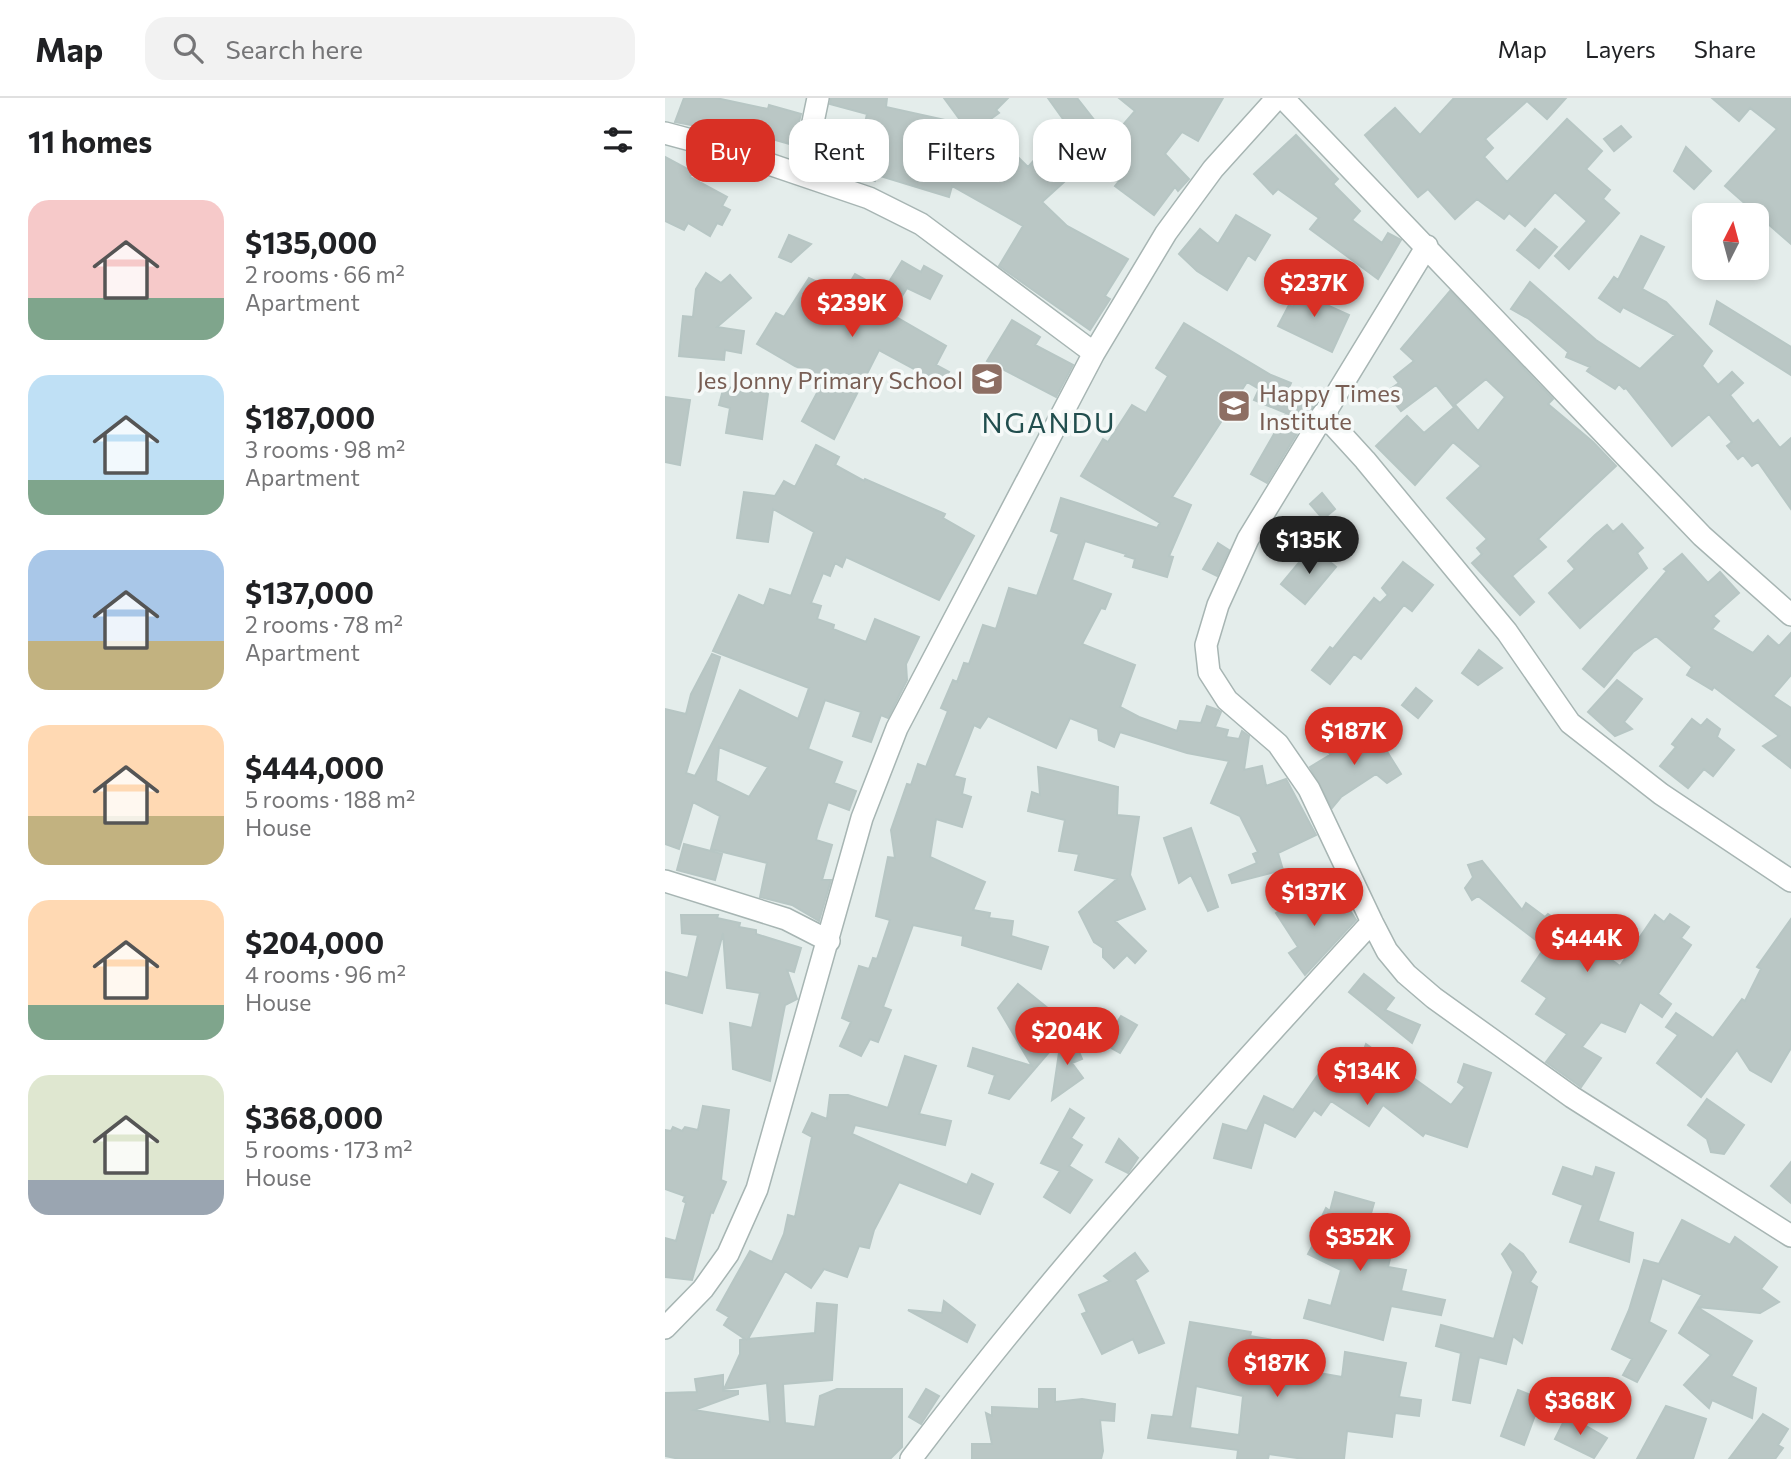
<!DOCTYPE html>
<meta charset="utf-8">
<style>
:root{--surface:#fff;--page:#f2f2f2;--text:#202124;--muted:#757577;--line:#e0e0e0;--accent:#d93025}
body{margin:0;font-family:Commissioner,sans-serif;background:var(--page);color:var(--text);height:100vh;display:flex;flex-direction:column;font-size:26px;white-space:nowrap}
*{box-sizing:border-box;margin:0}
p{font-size:23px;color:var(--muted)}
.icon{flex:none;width:38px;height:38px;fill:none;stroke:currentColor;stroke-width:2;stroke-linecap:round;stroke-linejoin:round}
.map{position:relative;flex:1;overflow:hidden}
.side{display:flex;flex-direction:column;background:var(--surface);width:665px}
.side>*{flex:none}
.banner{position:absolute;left:21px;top:21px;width:665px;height:63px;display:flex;gap:14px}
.needle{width:46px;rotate:6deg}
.buttons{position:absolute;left:1027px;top:105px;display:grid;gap:14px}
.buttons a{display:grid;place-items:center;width:77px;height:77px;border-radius:14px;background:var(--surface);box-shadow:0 4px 10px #0003;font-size:35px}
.price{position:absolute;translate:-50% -60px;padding:0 16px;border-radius:24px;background:var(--accent);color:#fff;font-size:23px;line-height:46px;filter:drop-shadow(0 2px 4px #0008)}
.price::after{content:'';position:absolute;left:50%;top:42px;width:21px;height:16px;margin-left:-10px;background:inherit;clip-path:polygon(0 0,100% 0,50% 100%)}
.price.current{background:#222;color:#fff}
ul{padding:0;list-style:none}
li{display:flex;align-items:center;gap:21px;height:175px;padding:0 28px}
li span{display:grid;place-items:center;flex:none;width:196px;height:140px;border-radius:21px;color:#555}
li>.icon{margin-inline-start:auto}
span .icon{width:84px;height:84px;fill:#fffc;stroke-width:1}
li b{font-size:30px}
h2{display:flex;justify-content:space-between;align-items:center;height:84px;padding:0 28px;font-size:30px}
.chip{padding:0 24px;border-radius:21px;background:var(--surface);box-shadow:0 4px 10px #0003;font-size:24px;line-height:63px}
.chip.current{background:var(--accent);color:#fff}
header{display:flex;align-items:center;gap:42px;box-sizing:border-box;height:98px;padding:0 35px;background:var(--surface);border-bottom:2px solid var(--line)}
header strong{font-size:33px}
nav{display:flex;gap:38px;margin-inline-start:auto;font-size:24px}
.search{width:490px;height:63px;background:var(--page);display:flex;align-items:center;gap:18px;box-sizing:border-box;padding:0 24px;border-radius:21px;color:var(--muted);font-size:26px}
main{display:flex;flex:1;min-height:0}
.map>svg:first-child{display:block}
</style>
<header>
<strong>Map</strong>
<div class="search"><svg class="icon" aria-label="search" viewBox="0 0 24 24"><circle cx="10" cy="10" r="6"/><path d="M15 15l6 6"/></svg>Search here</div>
<nav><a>Map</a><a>Layers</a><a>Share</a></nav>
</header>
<main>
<section class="side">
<h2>11 homes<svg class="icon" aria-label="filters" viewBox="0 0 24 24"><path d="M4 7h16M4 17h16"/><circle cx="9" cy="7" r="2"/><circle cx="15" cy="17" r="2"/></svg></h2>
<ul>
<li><span style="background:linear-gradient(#f6c9c9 70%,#7fa58c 0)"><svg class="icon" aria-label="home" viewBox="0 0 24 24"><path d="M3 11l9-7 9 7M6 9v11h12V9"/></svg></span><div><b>$135,000</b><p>2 rooms · 66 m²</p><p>Apartment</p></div></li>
<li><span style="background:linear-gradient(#bfe0f5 75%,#7fa58c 0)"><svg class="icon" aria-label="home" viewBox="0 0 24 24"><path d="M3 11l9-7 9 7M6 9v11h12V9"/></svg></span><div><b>$187,000</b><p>3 rooms · 98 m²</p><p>Apartment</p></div></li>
<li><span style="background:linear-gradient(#a9c7e8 65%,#c2b280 0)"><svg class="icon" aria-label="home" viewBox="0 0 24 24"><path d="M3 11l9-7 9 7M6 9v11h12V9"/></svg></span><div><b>$137,000</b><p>2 rooms · 78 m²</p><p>Apartment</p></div></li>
<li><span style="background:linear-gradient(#ffd9b3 65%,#c2b280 0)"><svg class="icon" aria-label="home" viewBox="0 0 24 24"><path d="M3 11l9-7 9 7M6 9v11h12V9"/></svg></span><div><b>$444,000</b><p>5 rooms · 188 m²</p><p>House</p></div></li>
<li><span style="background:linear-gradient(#ffd9b3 75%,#7fa58c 0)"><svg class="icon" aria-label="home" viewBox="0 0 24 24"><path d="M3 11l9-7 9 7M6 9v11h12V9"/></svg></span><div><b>$204,000</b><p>4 rooms · 96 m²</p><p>House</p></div></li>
<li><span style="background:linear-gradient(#dfe7d0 75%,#9aa5b1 0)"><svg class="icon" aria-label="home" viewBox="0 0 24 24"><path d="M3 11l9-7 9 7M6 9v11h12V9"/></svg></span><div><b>$368,000</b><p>5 rooms · 173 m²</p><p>House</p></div></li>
</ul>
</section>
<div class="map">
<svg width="1126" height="1361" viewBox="0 0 1126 1361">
<rect width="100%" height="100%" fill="#e4edeb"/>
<path fill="#bac7c5" stroke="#b7c6c4" stroke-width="2" fill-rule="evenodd" d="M19,0H51L103,11L104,7L136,16L128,47L86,35V38L10,24Z
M166,0H222L221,9L298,26L279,0H343L331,12L334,15L319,26L363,69L381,49L410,74L377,104L402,128L463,161L440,198L445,201L425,232L334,168L358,128L287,88L284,99L212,77L210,83L193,77L205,26L200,25L202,16L165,6Z
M383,0H412L445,42L470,13L454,0H558L533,43L517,34L500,56L524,81L513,93L510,89L489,117L450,88L454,83L428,63Z
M789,0H901L882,21L862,3L820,41L828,50L819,59L842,84L902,21L937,53L921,71L945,92L938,101L954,115L904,171L890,158L922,123L890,94L860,128L844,115L839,121L812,101L790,121L763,91L753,99L700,37L730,10L755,37Z
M1047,0H1126V146L1060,88L1112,31L1085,10L1074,23Z
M956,28L966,39L949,53L939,41Z
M631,37L673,81L668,86L695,113L687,122L717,145L723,135L736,142L713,181L645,131L654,120L613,91L608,96L589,76Z
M1021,49L1046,73L1029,91L1009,73Z
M0,59L28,74L25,79L62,99L57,108L65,112L57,127L52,125L45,138L23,125L19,132L0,123Z
M571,117L605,137L590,162L583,157L562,192L532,173L514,156L535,131L553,146Z
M870,131L892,149L874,170L852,152Z
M124,137L146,146L126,164L114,159Z
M976,138L999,149L977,191L1001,204L1047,253L1037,268L1053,287L1067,274L1078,285L1065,297L1088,326L1093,322L1115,350L1126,340V411L1093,364L1087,368L1078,357L1073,361L1062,348L1067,344L1044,316L1007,348L961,290L959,291L954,286L950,291L922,273L925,269L901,259L903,254L864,221L846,211L865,184L931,242L975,271L1010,237L958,209L955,214L934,200L949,179L953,182Z
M237,163L256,174L259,168L277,178L265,201L242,190L226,216L281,248L271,267L284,274L275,291L261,283L264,279L214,252L169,341L137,323L160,280L130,268L92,246L111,215L119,219L144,180L178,196L190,176L219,192Z
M41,175L56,185L65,177L86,200L52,229L79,233L76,255L60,252L59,262L14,258L18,218L28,219L31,191Z
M640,184L658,192L653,203L684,217L667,254L613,228L624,207L628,209Z
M785,193L888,301L883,306L928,344L951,368L873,441L881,449L847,478L869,504L855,517L807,465L817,456L812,450L822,441L782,400L816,368L788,344L750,387L711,348L742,318L759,335L791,308L813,333L840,299L821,281L788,308L771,287L736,313L721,294L734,285L729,279L749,263L736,251Z
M1052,203L1126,249V277L1045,226Z
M347,222L375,239L370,247L408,267L391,299L322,263Z
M519,225L606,277L626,285L622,294L648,309L602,385L586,376L621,315L589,302L594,291L582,284L507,399L526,407L504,458L508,459L502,479L468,469L470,461L460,458L461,456L420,443L407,482L446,496L440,511L436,510L417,546L470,567L455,609L474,619L512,633L515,623L536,625L542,608L553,612L556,614L550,629L563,632L561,639L574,641L577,633L584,638L579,672L597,668L601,688L621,681L651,737L613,755L618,772L567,785L564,777L592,765L588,756L593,754L575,718L546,705L564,663L522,655L455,634L449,649L434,642L433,631L405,620L391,650L323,618L315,630L309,627L289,678L300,681L297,696L306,699L297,729L271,721L265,759L320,784L308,812L325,815L324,820L348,823L346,838L383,849L376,871L297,847L298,838L248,827L218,909L226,912L213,944L205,941L196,958L175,948L186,924L177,920L194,868L204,871L208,860L212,861L225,822L211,818L223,759L230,760L226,732L242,686L246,687L253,666L261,669L283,613L276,610L288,582L292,584L299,565L304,566L318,527L331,531L344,490L372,498L394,436L386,433L396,400L492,430L495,425L416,378L438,341L443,344L467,307L481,315L503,278L491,270Z
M84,284L103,296L97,341L61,335L65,310L54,307L59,288L79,293Z
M0,299L25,302L15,367L0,364Z
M151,347L174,359L170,367L199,383L200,381L280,416L278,420L309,438L274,502L181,459L177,469L170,465L165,478L158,475L146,505L156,508L152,521L169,527L168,531L201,544L210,521L254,539L241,566L242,582L223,620L216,617L206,644L188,638L196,614L160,602L143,651L177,664L169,685L191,693L184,712L163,704L153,734L151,742L167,747L157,782H166L154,823L127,807L95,799L102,765L46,751L55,718L28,704L14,751L0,746V611L21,616L26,596L47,556L55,559L21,675L30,678L75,592L133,621L144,590L48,553L74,497L99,508L105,491L126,498L149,434L108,411L103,444L72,440L79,394L110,398L119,383L130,389ZM54,649L103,669L84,699L51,683Z
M657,395L670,411L658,421L645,406Z
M957,426L978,450L972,455L982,470L915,530L884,495L910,471L903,463L930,437L942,427L948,434Z
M553,445L564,452L552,478L538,471Z
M647,449L671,469L640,506L616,486Z
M1017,456L1043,485L1055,474L1074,495L1048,518L1054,523L1047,531L1088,555L1103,538L1114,548L1126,535V577L1108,598L1126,610V670L1098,648L1114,638L1049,589L1047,592L1022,577L1027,569L991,538L968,554L939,589L918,571L1002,473L999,471Z
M738,464L768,487L747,513L739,507L696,561L689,556L665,586L647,572L665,549L668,551L709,500L715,505L723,497L717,490Z
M814,552L837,570L813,587L797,575Z
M952,582L977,601L959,624L967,631L950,638L923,614Z
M751,590L767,603L753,620L737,607Z
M665,614L678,634L665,656L646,627Z
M1027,621L1036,628L1042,621L1055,631L1052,639L1069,652L1048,678L1039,671L1023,690L995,668L1011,649L1007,646Z
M708,631L736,676L722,685L711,676L676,699L667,710L645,669Z
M373,669L453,689L452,717L474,719L465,777L480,811L450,823L481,853L470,865L462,857L449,870L438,859V850L429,844L414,814L452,781L410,772L414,756L394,753L400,722L363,713L367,694L375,697Z
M526,730L553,809L543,813L526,777L514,785L499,740Z
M19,746L57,756L50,782L12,772Z
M817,763L857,812L861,805L880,819L883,816L955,868L990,817L999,824L1005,816L1024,829L1016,840L1026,847L993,896L1006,906L997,919L975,904L960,934L936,924L917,949L936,960L916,989L881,964L902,936L871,916L882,900L857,883L880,849L813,798L807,802L800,790L808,779L803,767Z
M646,793L655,806L664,798L679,815L684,811L691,822L640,877L624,855L633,849L611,815Z
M16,817H53L52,820L75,825L74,829L91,832V836L136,850L129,874L122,872L132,901L120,907L105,983L68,971L65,925L87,930L95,895L62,890L58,835L37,915L0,905V874L23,880L33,837L17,835Z
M1126,821V950L1106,984L1085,972L1072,952L1036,999L992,965L1013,937L1001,929L1011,915L1048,940L1077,901L1080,903L1096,871L1092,869Z
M699,876L729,900L720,912L755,927L747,945L684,894Z
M353,886L385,912L365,936L385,953L344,1001L324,995L330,977L303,968L308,950L367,968L333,910Z
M456,918L472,927L455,955L439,946Z
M407,937L417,961L407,965L418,980L387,1002L395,948Z
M701,946L786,1007L800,989L793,984L799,966L826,975L802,1049L760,1035L758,1038L718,1007L704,1028L666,1003L656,1017L649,1012L630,1039L599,1024L586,1070L549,1060L558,1026L582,1033L599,998L628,1012L655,974L683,995Z
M240,958L271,968L254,1016L286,1023L280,1047L190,1027L187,1036L302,1087L307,1076L328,1086L315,1116L234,1084L209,1132L204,1150L194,1148L182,1179L159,1171L146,1190L120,1173L83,1241L150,1235L152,1205L172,1207L167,1282L118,1286L120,1325L150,1329L155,1298L172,1291H237V1349L225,1361H15L0,1358V1295L32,1294L30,1281L58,1277V1293H73V1296L29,1312L105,1324L102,1285L59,1291L75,1256V1242L80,1241L59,1227L64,1219L52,1212L85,1153L107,1164L119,1136L123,1117L130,1119L147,1039L138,1034L147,1015L162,1021L165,997H183L223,1010Z
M1042,1001L1079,1027L1059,1056L1046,1054L1042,1041L1023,1027Z
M38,1008L64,1012L56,1082L61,1084L48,1115L46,1114L27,1182L0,1179V1140L11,1143L21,1105L18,1103L20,1098L0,1091V1032L6,1033L8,1029L17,1033L20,1029L33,1032Z
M405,1011L419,1020L406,1040L417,1047L404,1068L427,1082L405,1115L379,1099L395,1073L376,1065Z
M454,1041L473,1060L463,1075L441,1064Z
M1126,1064V1105L1106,1088Z
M898,1069L928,1079L931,1069L949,1075L933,1123L968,1135L964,1164L905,1144L918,1107L888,1096Z
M670,1094L709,1105L699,1140L728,1148L723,1169L741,1172L736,1193L780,1202L776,1217L726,1208L718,1242L639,1220L644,1202L666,1208L676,1172L643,1156L651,1141L647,1139L661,1110L665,1113Z
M1017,1122L1065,1147L1070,1139L1112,1169L1096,1191L1114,1204L1095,1215L1032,1209L1087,1243L1066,1278L1091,1290L1087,1320L1047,1302L1044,1310L1019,1287L1046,1257L1014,1235L1037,1197L997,1180L984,1224L1001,1233L972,1284L958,1277L967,1261L947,1251L964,1212L979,1162L994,1166Z
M845,1146L858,1156L871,1174L865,1184L872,1189L857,1245L848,1238L841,1266L814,1259L805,1305L788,1302L796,1255L771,1248L776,1227L829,1241L848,1174L837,1156Z
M470,1155L483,1173L470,1182L499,1245L474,1255L468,1241L437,1256L417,1216L422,1214L414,1197L445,1183L439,1178Z
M279,1203L310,1227L302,1244L243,1212L277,1215Z
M525,1224L586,1234L585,1238L608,1242L606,1253L628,1259L625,1270L677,1279L680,1254L741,1265L734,1299L756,1302L754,1318L730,1315L727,1339L682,1333L679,1361H639L604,1356L603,1361H572L573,1352L483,1340L487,1317L508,1319ZM531,1288L578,1298L574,1337L525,1330Z
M261,1291L274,1298L256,1326L244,1319Z
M374,1291H390V1304L417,1301L450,1306L449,1323L435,1322L438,1353L436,1361H307V1346H327L321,1315L327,1318V1309L374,1311Z
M853,1292L876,1301L859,1347L836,1338Z
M1001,1308L1041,1321L1028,1361H972Z
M1098,1316L1123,1331L1113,1347L1118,1350L1110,1361H1064Z
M902,1317L942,1340L929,1360L890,1341Z"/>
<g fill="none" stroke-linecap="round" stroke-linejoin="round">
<defs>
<path id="minor" d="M618,0L1037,438L1126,517
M0,35L63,52L204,100L256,126L429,255
M137,77L153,0
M762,148L583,441L553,507L541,547L544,574L562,602L613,646L644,691L707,824L722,853L741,876L769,900L907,999L1126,1138
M658,316L700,362L842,534L905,625L996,696L1126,783
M0,783L121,821L164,843
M0,1230L38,1191L63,1156L92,1091L197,720L232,630L429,255L501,135L548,71L612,0
M246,1361C388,1172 547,998 707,824"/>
</defs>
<use href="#minor" stroke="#a7b5b3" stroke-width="24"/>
<use href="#minor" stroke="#fff" stroke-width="21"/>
</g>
<defs>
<symbol id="school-square" viewBox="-11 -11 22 22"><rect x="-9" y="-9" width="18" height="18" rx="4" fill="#8d6e63" stroke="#f5f9f8"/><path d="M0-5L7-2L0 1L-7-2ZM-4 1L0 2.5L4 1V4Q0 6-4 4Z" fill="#fff"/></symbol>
</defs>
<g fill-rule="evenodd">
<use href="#school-square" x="303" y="262" width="38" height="38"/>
<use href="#school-square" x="550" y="289" width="38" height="38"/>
</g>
<g text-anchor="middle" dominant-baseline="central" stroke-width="7" stroke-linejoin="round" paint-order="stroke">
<g font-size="24" fill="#785e54" stroke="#f5f9f8" text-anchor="end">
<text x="298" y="281">Jes Jonny Primary School</text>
<text x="594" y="294" text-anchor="start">Happy Times<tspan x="594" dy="28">Institute</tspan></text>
</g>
<g font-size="28" letter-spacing="2" fill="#214e4e" stroke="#f5f9f8">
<text x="384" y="324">NGANDU</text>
</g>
</g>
</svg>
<div class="buttons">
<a><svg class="needle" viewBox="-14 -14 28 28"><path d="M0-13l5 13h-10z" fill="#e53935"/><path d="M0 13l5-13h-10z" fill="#757577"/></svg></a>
</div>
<b class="price" style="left:649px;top:221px">$237K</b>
<b class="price" style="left:187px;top:241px">$239K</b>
<b class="price current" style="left:644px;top:478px">$135K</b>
<b class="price" style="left:689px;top:669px">$187K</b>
<b class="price" style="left:649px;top:830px">$137K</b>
<b class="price" style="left:922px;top:876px">$444K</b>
<b class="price" style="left:402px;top:969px">$204K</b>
<b class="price" style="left:702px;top:1009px">$134K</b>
<b class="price" style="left:695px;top:1175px">$352K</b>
<b class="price" style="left:612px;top:1301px">$187K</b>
<b class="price" style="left:915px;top:1339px">$368K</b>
<div class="banner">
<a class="chip current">Buy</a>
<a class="chip">Rent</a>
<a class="chip">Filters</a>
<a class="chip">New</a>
</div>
</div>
</main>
